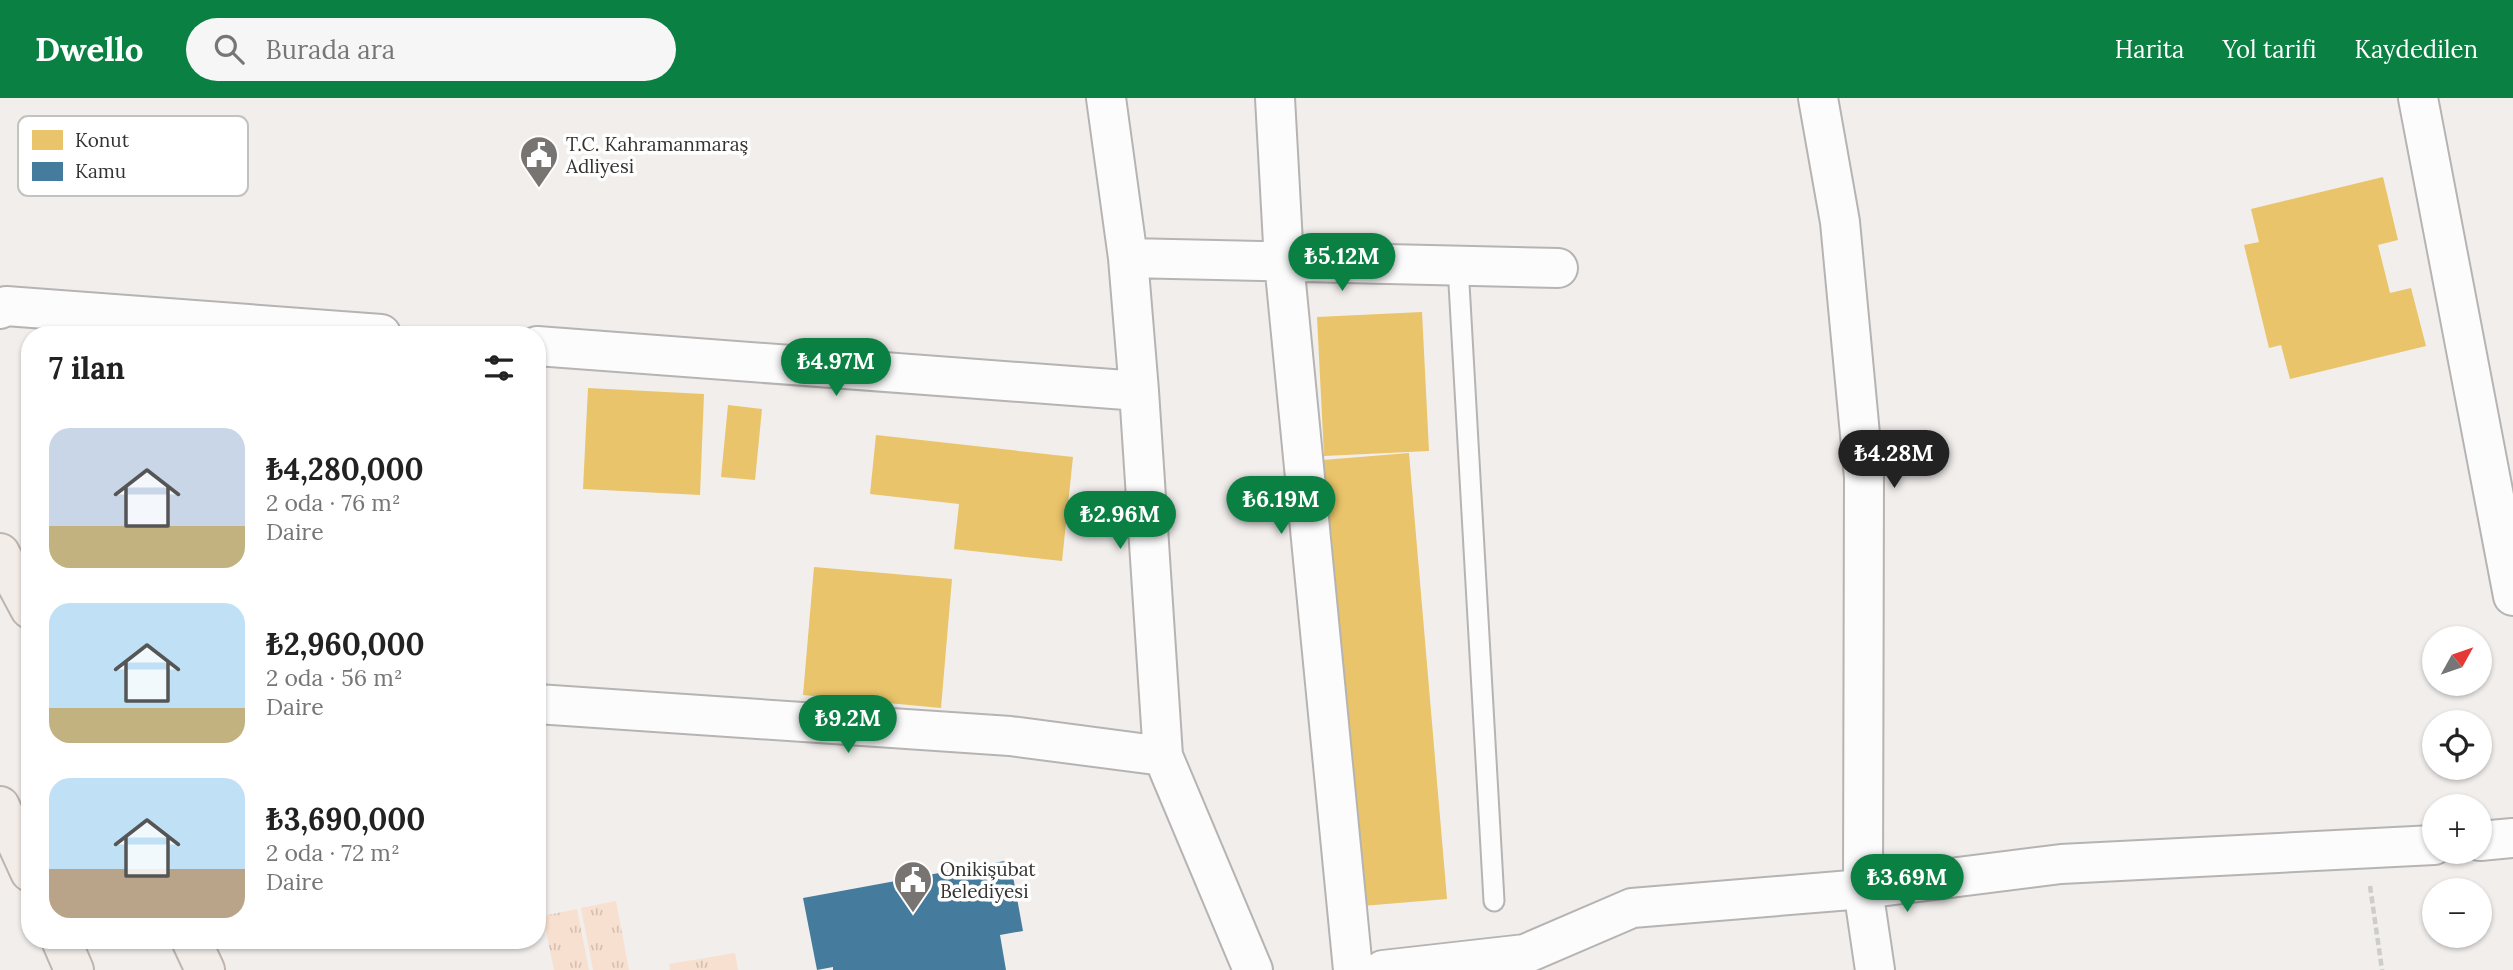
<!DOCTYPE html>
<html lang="tr">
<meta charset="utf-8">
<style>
:root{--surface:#fff;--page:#f6f6f6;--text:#222;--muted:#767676;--accent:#0b8043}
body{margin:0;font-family:Lora,serif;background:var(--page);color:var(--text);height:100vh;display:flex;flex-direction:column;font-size:26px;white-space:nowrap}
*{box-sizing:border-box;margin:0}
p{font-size:23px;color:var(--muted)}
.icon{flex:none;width:38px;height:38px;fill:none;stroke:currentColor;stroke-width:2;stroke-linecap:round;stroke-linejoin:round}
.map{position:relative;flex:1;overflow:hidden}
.panel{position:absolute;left:21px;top:228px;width:525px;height:623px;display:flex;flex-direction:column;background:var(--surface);border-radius:28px;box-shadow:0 2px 5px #0004}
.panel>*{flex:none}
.needle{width:46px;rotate:50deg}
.controls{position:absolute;left:2422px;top:528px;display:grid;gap:14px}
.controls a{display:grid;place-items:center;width:70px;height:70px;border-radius:50%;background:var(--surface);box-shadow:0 2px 5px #0004;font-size:35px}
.price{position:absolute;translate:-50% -60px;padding:0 16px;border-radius:24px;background:var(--accent);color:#fff;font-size:23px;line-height:46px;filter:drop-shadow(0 2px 4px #0008)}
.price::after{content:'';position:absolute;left:50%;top:42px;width:21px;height:16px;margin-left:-10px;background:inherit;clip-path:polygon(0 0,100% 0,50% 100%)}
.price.selected{background:#222;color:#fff}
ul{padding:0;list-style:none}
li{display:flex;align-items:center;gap:21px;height:175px;padding:0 28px}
li span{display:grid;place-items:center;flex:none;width:196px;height:140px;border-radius:21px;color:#555}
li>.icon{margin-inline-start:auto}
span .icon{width:84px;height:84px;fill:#fffc;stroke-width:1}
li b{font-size:30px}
h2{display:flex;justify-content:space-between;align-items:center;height:84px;padding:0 28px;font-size:30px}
header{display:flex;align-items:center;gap:42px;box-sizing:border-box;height:98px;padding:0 35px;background:var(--accent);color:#fff}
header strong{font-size:33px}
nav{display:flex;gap:38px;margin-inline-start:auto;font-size:24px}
.search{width:490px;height:63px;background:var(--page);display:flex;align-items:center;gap:18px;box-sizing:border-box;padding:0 24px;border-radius:38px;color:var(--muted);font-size:26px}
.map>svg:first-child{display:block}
</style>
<header>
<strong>Dwello</strong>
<div class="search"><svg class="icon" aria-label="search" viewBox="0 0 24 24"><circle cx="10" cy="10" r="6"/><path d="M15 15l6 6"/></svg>Burada ara</div>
<nav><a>Harita</a><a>Yol tarifi</a><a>Kaydedilen</a></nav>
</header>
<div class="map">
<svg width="2513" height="872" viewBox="0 0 2513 872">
<defs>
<pattern id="grass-tufts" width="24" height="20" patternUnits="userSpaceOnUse" patternTransform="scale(1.75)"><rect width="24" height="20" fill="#f8e0d0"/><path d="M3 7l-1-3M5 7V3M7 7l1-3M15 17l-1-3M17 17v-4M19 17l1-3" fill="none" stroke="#d5c1b3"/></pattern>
</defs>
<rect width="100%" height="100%" fill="#f1eeec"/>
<path fill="url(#grass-tufts)" d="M616,803L629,872H593L581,810Z
M577,811L589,872H554L543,818Z
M735,855L738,872H670L669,866Z"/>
<path fill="#e9c46a" d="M2383,79L2398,142L2378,147L2390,195L2411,190L2426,248L2290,281L2281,247L2269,250L2244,147L2259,144L2251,111Z
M1422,214L1429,353L1324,358L1317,219Z
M588,290L704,296L700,397L583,391Z
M728,307L762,311L755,382L721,379Z
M876,337L1073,359L1062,463L954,451L959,406L870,396Z
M1409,355L1447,801L1362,808L1323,362Z
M814,469L952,481L941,610L803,597Z"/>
<path fill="#457b9d" d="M1010,762L1023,833L1000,837L1006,872H833V869L817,872L803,800Z"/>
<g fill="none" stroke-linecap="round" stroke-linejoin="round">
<defs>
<path id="service" d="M1458,168L1494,803"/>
<path id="minor" d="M1106,0L1128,160L1139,293L1163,658L1253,872
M1275,0L1284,164L1353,872
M1818,0L1840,124L1864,379L1863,791L1875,872
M2418,0L2513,498
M1128,160L1558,170
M0,211L6,208L381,236
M537,248L1139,293
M537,606L1010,638L1163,658
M2480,743L2513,740
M1383,872L1525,856L1632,810L1863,791L2061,766L2434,747"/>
<path id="primary" d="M0,455L30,511
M0,708L30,774
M61,842L74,872
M191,842L205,872"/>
</defs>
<use href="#service" stroke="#b6b4b3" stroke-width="23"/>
<use href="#minor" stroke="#b6b4b3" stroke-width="42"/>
<use href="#primary" stroke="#bfb5ae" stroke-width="42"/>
<path stroke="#cdcdcc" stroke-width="4.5" stroke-dasharray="7 3.5" stroke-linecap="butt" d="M2370,788L2382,872"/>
<use href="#service" stroke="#fdfcfc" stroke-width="19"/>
<use href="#minor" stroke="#fdfcfc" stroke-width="38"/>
<use href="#primary" stroke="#f3ede9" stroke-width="38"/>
</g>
<defs>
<symbol id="civic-pin" viewBox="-11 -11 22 30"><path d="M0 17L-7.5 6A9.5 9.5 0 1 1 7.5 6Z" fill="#777472" stroke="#fff"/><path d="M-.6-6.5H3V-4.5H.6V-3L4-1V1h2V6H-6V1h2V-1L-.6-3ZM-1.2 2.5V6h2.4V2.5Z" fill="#fff"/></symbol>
</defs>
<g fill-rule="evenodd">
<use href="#civic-pin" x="517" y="35" width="44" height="60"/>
<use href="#civic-pin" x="891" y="760" width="44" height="60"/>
</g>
<g text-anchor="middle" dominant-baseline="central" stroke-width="7" stroke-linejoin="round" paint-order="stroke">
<g font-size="19" fill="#353331" stroke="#fff" text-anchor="start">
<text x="566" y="46">T.C. Kahramanmaraş<tspan x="566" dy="22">Adliyesi</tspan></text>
<text x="940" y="771">Onikişubat<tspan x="940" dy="22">Belediyesi</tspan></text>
</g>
</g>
<rect x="18" y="18" width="230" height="80" rx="10" fill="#fff" stroke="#c2c2c1" stroke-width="2"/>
<rect x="32" y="32" width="31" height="20" fill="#e9c46a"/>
<rect x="32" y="64" width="31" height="19" fill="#457b9d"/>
<g font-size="19" fill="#353331">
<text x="75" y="49">Konut</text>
<text x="75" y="80">Kamu</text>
</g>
</svg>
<div class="controls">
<a><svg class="needle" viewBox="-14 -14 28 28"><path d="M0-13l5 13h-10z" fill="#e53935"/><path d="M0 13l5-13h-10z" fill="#767676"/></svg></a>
<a><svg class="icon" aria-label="locate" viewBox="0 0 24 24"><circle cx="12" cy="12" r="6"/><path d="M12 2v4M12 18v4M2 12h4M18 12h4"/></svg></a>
<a>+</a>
<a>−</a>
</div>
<b class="price" style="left:1342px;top:195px">₺5.12M</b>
<b class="price" style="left:836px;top:300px">₺4.97M</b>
<b class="price selected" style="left:1894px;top:392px">₺4.28M</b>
<b class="price" style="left:1281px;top:438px">₺6.19M</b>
<b class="price" style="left:1120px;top:453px">₺2.96M</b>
<b class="price" style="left:848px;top:657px">₺9.2M</b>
<b class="price" style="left:1907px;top:816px">₺3.69M</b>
<section class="panel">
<h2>7 ilan<svg class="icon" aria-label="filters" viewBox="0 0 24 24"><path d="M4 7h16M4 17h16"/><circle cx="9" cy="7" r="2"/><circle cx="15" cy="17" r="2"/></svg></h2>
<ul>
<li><span style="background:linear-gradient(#c9d6e8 70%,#c2b280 0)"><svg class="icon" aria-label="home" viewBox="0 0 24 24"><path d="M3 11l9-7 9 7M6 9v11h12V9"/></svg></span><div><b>₺4,280,000</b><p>2 oda · 76 m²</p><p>Daire</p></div></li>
<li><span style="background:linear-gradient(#bfe0f5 75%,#c2b280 0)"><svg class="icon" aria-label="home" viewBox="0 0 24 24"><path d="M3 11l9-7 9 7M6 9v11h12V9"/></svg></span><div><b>₺2,960,000</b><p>2 oda · 56 m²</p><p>Daire</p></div></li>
<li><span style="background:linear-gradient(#bfe0f5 65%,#b9a48a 0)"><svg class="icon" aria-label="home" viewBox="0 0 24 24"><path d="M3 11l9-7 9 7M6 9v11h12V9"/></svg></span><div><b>₺3,690,000</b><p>2 oda · 72 m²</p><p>Daire</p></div></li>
</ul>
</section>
</div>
